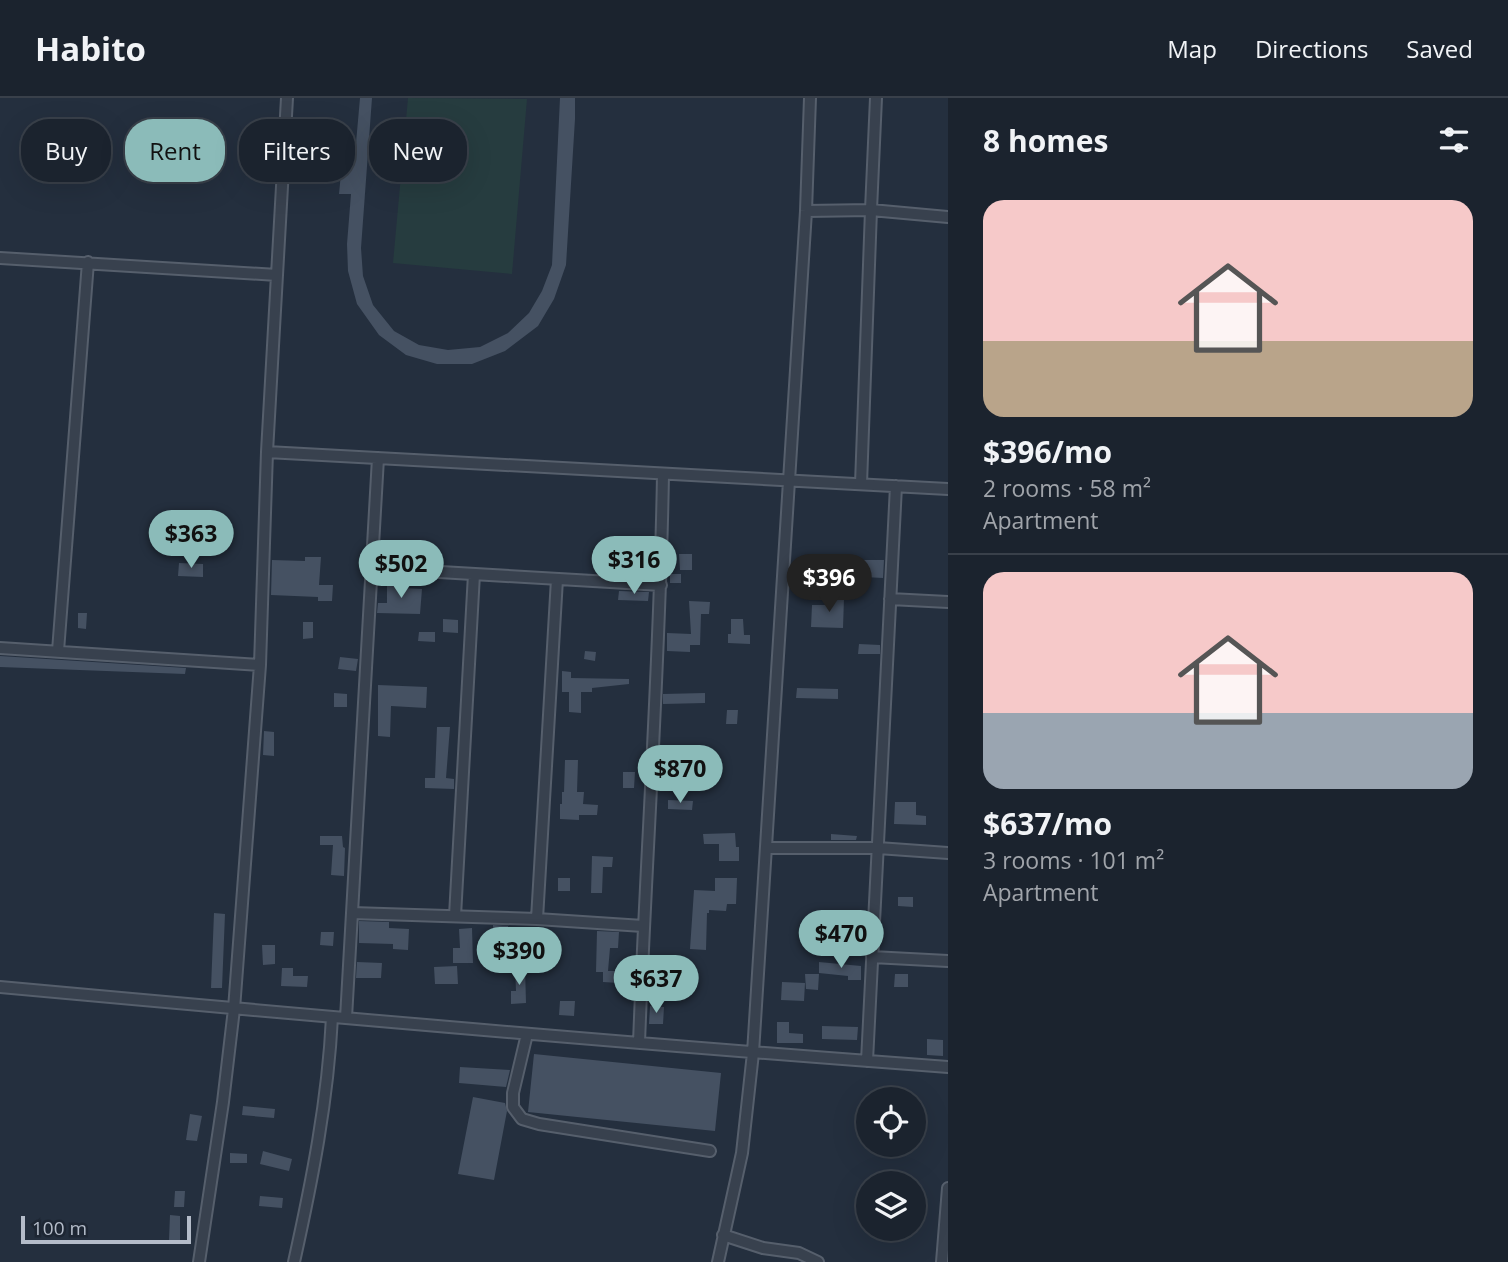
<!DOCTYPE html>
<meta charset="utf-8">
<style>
:root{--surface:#1b232e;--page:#282f3a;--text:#f1f3f6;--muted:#a0a4aa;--line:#39404a;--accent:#8bbbb9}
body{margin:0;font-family:"Open Sans",sans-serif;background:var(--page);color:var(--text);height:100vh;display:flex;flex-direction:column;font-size:26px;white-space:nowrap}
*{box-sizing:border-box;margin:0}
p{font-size:23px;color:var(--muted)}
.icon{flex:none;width:38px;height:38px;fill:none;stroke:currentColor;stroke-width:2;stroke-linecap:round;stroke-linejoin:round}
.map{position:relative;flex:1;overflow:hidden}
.panel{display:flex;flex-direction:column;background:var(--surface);width:560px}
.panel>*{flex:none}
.banner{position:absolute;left:21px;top:21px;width:665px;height:63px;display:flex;gap:14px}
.fabs{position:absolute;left:856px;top:989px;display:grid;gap:14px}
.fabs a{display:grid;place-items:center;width:70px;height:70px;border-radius:50%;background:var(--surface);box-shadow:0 7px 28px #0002,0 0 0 2px var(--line);font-size:35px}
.scale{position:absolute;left:21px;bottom:18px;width:170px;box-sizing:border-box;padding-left:7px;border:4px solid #b4bcc9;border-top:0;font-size:19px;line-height:24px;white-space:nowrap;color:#b4bcc9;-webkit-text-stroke:5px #1d2633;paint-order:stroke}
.price{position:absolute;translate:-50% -60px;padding:0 16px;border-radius:24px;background:var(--accent);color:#111;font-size:23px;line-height:46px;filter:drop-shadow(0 2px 4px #0008)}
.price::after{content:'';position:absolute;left:50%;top:42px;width:21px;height:16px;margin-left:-10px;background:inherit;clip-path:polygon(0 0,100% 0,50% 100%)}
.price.selected{background:#222;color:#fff}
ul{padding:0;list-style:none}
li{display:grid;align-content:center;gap:14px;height:371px;padding:0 35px}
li+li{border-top:2px solid var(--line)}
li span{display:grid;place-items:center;height:217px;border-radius:21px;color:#555}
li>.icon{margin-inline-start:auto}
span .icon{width:126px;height:126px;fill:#fffc;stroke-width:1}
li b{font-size:30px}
h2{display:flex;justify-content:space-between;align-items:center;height:84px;padding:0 35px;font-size:30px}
.chip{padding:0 24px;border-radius:28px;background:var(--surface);box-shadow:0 7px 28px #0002,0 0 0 2px var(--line);font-size:24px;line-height:63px}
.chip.selected{background:var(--accent);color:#111}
header{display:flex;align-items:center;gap:42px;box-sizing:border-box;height:98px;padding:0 35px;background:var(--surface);border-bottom:2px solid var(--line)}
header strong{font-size:33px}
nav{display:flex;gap:38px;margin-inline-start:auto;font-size:24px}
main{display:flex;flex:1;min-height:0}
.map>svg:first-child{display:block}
</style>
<header>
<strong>Habito</strong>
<nav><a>Map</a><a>Directions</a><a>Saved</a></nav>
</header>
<main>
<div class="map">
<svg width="948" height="1164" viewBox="0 0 948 1164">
<rect width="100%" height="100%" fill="#242f3e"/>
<path fill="#263c3f" d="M408,0L527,1L512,176L393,165Z"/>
<path fill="#455162" d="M360,0H372L361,150L363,178L373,207L394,233L419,247L448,252L480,249L508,235L529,215L542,193L552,167L560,0H575V21L566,167L554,201L538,228L505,253L472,266H437L406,257L379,237L357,206L348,173L347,146L351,96H339L344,44L356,45Z
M598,454L620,455L619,470L598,469Z
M679,456H692V472H680Z
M305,459H321L319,487H333L332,503H318V499L271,497L272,462L305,463Z
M864,462H884L883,480L864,479Z
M179,465L203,466V479L178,478Z
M670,476H681V485H670Z
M387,484H403V490L422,491L420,516L377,515L378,505H387Z
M619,493L649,494L648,503L618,502Z
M830,499L844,500L843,530L811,529L812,507H829Z
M689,503L710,504L709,516H701L700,547H690V554L667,553V535L691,536Z
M78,515H87L86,531L78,530Z
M443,521L458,522V535L443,534Z
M731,521H743L744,537H750V546L728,545V536H731Z
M303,524H313V540L303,541Z
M419,534H435V544L418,543Z
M859,546L880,547V556H858Z
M585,553L596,554L595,563L584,561Z
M0,558L186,570L185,576L0,569Z
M340,559L358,561L356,573L338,571Z
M562,573L571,574V580L629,581V586L592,590V594H581V615L569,614V594H562Z
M378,587L427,589L426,610L391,608L390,639L378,638Z
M797,590L838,591V601L796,600Z
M334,595L347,596V609H334Z
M705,595V605L663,606V596Z
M727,612H738L737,626H726Z
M437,629H450L446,680L454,681V691L425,690V680H435Z
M264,633L274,634V658L263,657Z
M667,660H694V675L667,676Z
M565,662H578L577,694H584L583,706L598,707L597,717H579V722L560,721V706H562V694H564Z
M623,674H635L634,690H623Z
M668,702L693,703L692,712L668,711Z
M895,704H916V717L926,718V727L894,726Z
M735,735L736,749H739V763H719V746H704L703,736Z
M831,736L857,738L856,742H831Z
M320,738H342L343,749L345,750L344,778L331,777L333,747H320Z
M592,758L613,759L612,769H603L602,795H591Z
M558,780H570V793H558Z
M715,780H737L736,806H727L726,813L709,812V815H707L706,852L690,851L694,792L715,793Z
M898,799H913V809L898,808Z
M214,815L225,816L222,890H211Z
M359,823L389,824V830L409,831L408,852L393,851V846L359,845Z
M493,827L508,828V833L529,834V829H539L540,836H547L546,849L508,846V852L493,851Z
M472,830L473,865H453V850H460L459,831Z
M597,833L619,834L618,850H610L608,873H620L619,885L603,884V874H596Z
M321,834H334L333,848L320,847Z
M262,847H275V866L263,867Z
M357,864L382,865L381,880H356Z
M819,864L861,868V882H848V878L819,875Z
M457,868L458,886H435L434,869Z
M515,869H525L526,905L511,906V893H516Z
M282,870H293V878H308L307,889L281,888Z
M805,876H819L818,892L806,891Z
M895,876H908V889H894Z
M782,884L805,885L804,903L781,902Z
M560,903H575L574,918L559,917Z
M650,908L664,909L663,926H649Z
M777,924H789V935L803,936V945H777Z
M822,928L858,929L857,942L822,941Z
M927,941L943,942V958L927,957Z
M534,956L721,975L715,1033L528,1014Z
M460,969L510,972L506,989L459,985Z
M473,999L505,1005L507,1013L494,1082L458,1076Z
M243,1008L275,1011L274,1020L242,1017Z
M190,1016L202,1018L197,1043L186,1042Z
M263,1053L292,1061L289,1073L260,1066Z
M230,1055L247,1056V1065H230Z
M175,1093H185L184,1109H174Z
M260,1098L283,1100L282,1110L259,1108Z
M170,1117L180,1118V1142H169Z"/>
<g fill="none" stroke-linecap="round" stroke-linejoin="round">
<defs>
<path id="street" d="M806,113L871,112L948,119
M0,160L277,177
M267,354L948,391
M861,386L871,112L876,0
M372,470L661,487
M890,501L948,504
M0,550L260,567
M58,553L88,164
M767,750H878L948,755
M352,815L537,821L643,828
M455,818L474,476
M537,821L557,481
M872,859L948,863
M0,889C316,918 632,946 948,969
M346,920L378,360
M527,936L513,995V1009L522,1021L539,1026L710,1053
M639,945C646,756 660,566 663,376
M867,963L896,388
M723,1137L763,1150L799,1155L818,1164
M199,1164L223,1004L234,911L260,567L267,354L287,0
M294,1164C312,1083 328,1002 332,919
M718,1164L742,1055L753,955L806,113L810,0
M942,1164L948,1090"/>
</defs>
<use href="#street" stroke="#565f6c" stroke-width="14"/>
<use href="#street" stroke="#38414e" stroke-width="10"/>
</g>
</svg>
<div class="fabs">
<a><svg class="icon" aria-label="locate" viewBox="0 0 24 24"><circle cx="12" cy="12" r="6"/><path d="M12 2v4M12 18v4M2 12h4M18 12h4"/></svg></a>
<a><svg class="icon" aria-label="layers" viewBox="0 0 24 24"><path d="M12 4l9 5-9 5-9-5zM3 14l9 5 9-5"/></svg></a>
</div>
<div class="scale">100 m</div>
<b class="price" style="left:191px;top:472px">$363</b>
<b class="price" style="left:634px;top:498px">$316</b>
<b class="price" style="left:401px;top:502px">$502</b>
<b class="price selected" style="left:829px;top:516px">$396</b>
<b class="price" style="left:680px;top:707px">$870</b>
<b class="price" style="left:841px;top:872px">$470</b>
<b class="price" style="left:519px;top:889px">$390</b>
<b class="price" style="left:656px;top:917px">$637</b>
<div class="banner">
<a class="chip">Buy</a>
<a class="chip selected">Rent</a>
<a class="chip">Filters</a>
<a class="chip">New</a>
</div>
</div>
<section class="panel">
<h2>8 homes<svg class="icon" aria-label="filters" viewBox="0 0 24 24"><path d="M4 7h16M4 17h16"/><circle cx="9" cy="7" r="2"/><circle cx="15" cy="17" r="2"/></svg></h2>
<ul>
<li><span style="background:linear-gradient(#f6c9c9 65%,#b9a48a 0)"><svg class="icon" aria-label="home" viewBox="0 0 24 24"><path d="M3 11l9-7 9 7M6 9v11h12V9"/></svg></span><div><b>$396/mo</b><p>2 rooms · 58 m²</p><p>Apartment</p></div></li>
<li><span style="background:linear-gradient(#f6c9c9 65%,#9aa5b1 0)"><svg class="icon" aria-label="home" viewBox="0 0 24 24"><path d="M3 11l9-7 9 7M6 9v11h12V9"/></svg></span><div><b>$637/mo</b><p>3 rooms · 101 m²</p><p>Apartment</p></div></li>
</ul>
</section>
</main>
